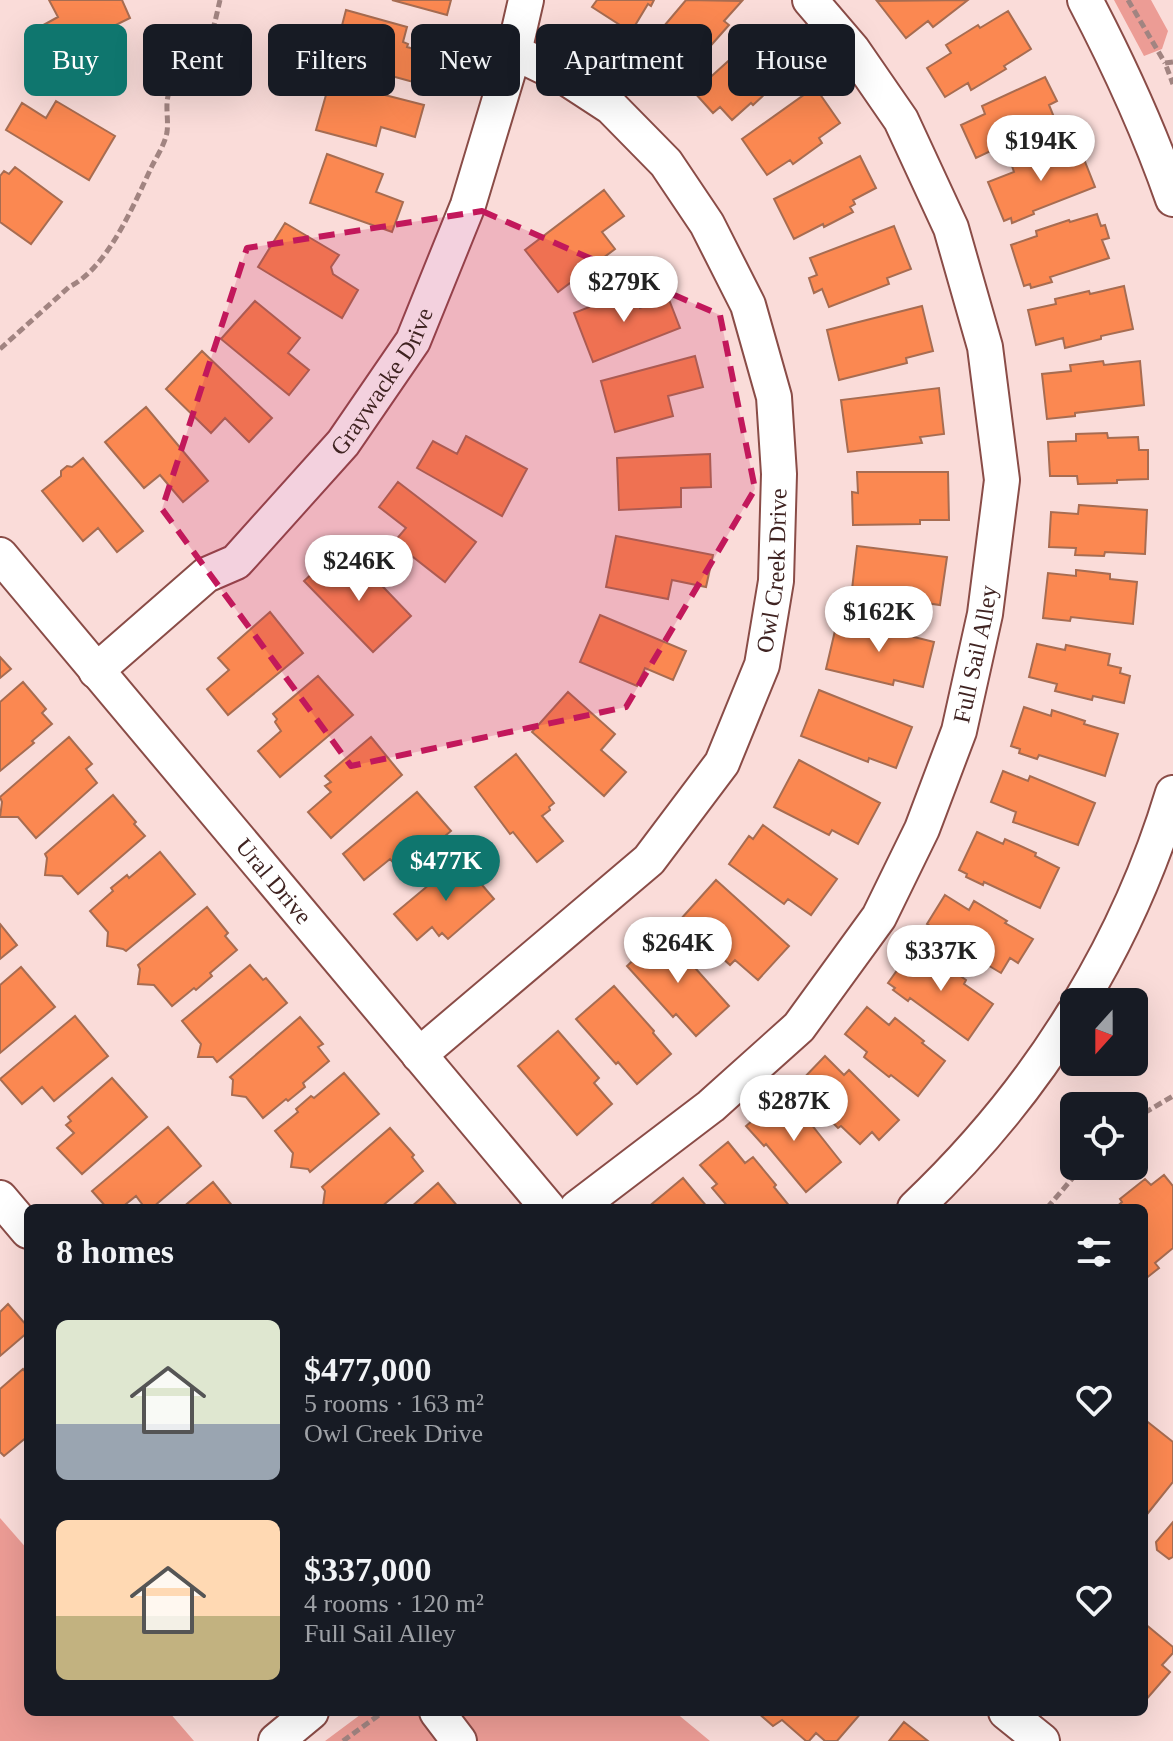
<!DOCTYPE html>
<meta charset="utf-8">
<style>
:root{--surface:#171b24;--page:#242831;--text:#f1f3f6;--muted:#9ea1a6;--accent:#0f766e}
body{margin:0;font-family:Georgia,serif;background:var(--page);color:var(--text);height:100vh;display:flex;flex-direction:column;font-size:30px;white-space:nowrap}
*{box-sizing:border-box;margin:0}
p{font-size:26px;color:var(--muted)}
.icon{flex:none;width:44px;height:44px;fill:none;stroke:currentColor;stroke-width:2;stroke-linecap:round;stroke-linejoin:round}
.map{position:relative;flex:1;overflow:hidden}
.side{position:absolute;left:24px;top:1204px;width:1124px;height:512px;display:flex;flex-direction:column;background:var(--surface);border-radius:12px;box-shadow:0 8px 32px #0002}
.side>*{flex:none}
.banner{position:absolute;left:24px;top:24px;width:1126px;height:72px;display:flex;gap:16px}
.needle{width:52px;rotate:201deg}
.tools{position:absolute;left:1060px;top:988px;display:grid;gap:16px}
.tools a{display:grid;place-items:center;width:88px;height:88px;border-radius:12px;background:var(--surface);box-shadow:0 8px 32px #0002;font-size:40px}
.price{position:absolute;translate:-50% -68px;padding:0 18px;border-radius:28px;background:#fff;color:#222;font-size:26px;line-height:52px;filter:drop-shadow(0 2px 4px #0008)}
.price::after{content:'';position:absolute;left:50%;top:48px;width:24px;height:18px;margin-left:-12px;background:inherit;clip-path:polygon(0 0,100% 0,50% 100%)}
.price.on{background:var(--accent);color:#fff}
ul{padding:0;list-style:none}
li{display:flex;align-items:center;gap:24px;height:200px;padding:0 32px}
li span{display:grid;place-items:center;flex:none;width:224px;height:160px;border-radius:12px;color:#555}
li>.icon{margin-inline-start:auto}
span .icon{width:96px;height:96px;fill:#fffc;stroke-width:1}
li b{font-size:34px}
h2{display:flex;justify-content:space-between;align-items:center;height:96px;padding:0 32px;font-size:34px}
.pill{padding:0 28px;border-radius:12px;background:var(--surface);box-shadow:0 8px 32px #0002;font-size:28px;line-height:72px}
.pill.on{background:var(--accent);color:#fff}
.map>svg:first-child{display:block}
</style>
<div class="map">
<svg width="1173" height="1741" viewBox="0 0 1173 1741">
<rect width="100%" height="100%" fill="#fadcd9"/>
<path fill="#ec9c95" d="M1114,0H1151L1168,31L1162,49L1144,56Z
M0,1518L28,1550V1712H169L194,1741H0Z
M364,1712H675L710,1741H325Z"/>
<path fill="#fb8851" stroke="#a76c51" stroke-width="2" d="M49,0H122L130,18L41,62L27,34L58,17Z
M392,0H451L447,15Z
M597,0H654L651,6L648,4L631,32L592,7Z
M686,0L742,1L724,21L729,25L706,51L704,49L682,74L648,45Z
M968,0L933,27L928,21L906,38L877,1Z
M346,10L407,27L403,42L408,44L407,47L436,55L428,86L333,60Z
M1008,11L1031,49L1004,66L1006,69L971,90L968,83L945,97L927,68L951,53L946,45L978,25L980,28Z
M773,34L797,59L776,78L779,81L753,105L751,103L732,120L720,107L713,113L694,92L746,45L753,52Z
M1045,77L1057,101L1049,105L1056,122L1034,132L1036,135L1003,150L1001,146L976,158L961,125L985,114L982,106Z
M330,81L424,105L415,137L381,127L376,146L316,130Z
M815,87L840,123L819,138L822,143L793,164L790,160L767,175L742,139Z
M56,101L115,136L89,180L6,130L22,103L46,118Z
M1078,144L1095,187L1033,211L1034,214L1012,223L1011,218L1004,221L988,182L1014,172L1012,166L1043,153L1045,158Z
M327,154L383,174L376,192L403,202L392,232L310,203Z
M860,156L876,188L853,200L855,204L850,207L853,212L824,227L823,224L794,239L774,199Z
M15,167L62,202L31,244L0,222V176L4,171L9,174Z
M604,190L624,216L602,232L615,249L558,292L525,250Z
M1097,214L1101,226L1105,225L1109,238L1102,240L1109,258L1050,277L1052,282L1031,288L1030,284L1024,286L1011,245L1037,236L1036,231L1069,220L1070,222Z
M285,223L339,255L331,267L333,274L358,290L342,318L258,267Z
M894,226L911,269L887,278L889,284L829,307L822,289L814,293L809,278L817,275L810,258Z
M1124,286L1133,329L1101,336V339L1065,348L1063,338L1036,345L1028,310L1056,304L1055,299L1089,291L1090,294Z
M632,290L640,308L668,297L680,328L593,362L574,313Z
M255,301L300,338L288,353L309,370L289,395L221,339Z
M922,306L933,351L906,358L907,363L839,380L827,330Z
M202,351L272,418L249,442L225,418L211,433L166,389Z
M695,356L703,387L668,396L673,416L615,432L601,381Z
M1103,361L1104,365L1140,361L1144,405L1075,413V416L1047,419L1042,374L1071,371L1070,365Z
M939,388L944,434L920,437L922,443L848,452L841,400Z
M146,407L208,481L183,502L160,475L144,488L105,442Z
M1107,433L1108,438L1138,437L1139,450H1148V479L1117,480V483L1078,484L1077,476H1050L1048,442L1076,441V434Z
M466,436L527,469L502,516L417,468L433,441L457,454Z
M710,454L711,487L681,488V507L619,510L617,458Z
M83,458L143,531L117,552L98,528L83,541L42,491L61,476V471L67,466L72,467Z
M857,472H948L949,520H920V524L853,525L852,492L858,493Z
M398,482L476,542L445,582L394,542L406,528L379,507Z
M1079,505L1147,510L1145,554L1105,552L1104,556L1075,555L1076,548L1049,547L1051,512L1078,514Z
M616,536L713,555L706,587L672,580L668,599L606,587Z
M857,546L947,557L940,605L912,601V606L851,598Z
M330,557L350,578L363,566L411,616L373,652L304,581Z
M1076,570L1110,574V579L1137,582L1133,624L1071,617L1070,621L1043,618L1048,573L1076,576Z
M270,612L303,653L228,715L207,689L229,670L218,658Z
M600,615L686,651L673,680L645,668L637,686L580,662Z
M838,618L934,642L923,687L894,680L893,685L826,669Z
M1037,644L1065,650L1066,645L1110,654L1108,665L1121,668L1120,673L1130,676L1124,703L1093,696L1092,700L1055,691L1057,684L1029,677Z
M0,657L11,669L0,678Z
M318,676L353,715L280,777L258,751L281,731L275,722L277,719L273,714Z
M23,682L46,709L42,713L52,724L32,741L34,743L0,771V702Z
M819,690L912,727L896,768L869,758L868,762L801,736Z
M568,692L615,734L601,750L626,772L604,796L532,732Z
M1024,707L1051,716L1052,710L1085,721L1084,724L1118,734L1105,776L1039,755L1037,759L1019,753L1020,749L1011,746Z
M69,737L92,764L86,769L97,783L36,838L18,817H0L2,802L0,797Z
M371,737L402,775L331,838L308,812L331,792L325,786L331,782L325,776Z
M516,754L554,803L549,807L550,810L542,816L563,841L537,862L513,832L510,834L475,787Z
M799,760L880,803L858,844L832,830L829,835L774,807Z
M1003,771L1028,781L1030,776L1095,803L1078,845L1013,822L1016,812L991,802Z
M417,792L451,831L402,872L390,859L364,880L343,854Z
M113,795L136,822L134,824L145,836L78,894L62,876L45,875L47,858L45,854Z
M763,825L837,879L811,915L788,899L784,904L729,864L749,836L753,839Z
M977,832L1003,844L1005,839L1036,853L1035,856L1059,868L1040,908L984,882L983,885L966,877L967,874L959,870Z
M160,852L195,894L126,951L123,949L107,946L108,932L90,911L113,891L111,888L127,875L129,878Z
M460,859L494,899L448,939L442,933L439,936L432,927L417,940L394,914Z
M716,880L789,946L758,980L735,960L730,965L680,920Z
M945,895L969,910L974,901L1007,921L1005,923L1033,939L1018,963L1010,958L1001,973L949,942L951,939L927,924Z
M207,907L228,933L225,936L237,950L210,973L212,976L196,990L194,988L172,1006L154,985L138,984L140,969L138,965Z
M0,924L17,945L0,959Z
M663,932L729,1006L696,1036L676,1014L673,1017L627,966Z
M913,948L935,964L938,960L966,980L964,984L993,1004L968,1040L910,998L908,1001L893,990L895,988L888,983Z
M250,965L263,980L266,978L287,1003L217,1062L213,1057H198L201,1044L182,1021Z
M21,967L55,1007L0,1053V985Z
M614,986L654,1031L653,1033L671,1054L637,1084L618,1062L616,1064L576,1019Z
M867,1007L889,1025L895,1018L924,1041L922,1043L945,1061L918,1096L891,1075L889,1077L864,1057L867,1052L845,1034Z
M75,1016L108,1056L54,1101L42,1087L22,1104L0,1079Z
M300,1017L323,1044L318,1047L329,1061L303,1083L305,1087L288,1101L286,1099L263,1118L246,1097L232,1095L233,1080L230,1077Z
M558,1031L599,1078L594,1083L612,1104L577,1135L518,1066Z
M825,1056L844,1075L849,1070L899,1120L879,1140L872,1132L860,1144L841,1126L838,1128L815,1105L819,1101L800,1082Z
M344,1073L379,1114L310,1172L308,1169L291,1167L293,1153L275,1131L298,1112L296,1109L311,1096L314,1098Z
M112,1078L147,1117L82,1174L57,1148L74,1133L66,1125L71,1121L68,1117Z
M781,1096L799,1117L803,1114L841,1162L806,1192L766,1144L764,1146L746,1126Z
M168,1127L201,1166L152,1208H145L136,1196L121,1208H107L92,1191Z
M390,1128L414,1155L412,1157L423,1171L380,1208L323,1206L325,1191L322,1187Z
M728,1142L745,1163L753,1157L776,1185L774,1187L791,1208H729L712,1188L717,1184L700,1165Z
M1164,1175L1173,1186V1248L1155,1263L1159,1268L1144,1280V1208H1115L1122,1202L1120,1199L1145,1179L1151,1185Z
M683,1178L708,1208H647Z
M213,1182L234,1208H182Z
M438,1183L459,1208H410Z
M8,1304L28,1327V1332L0,1356V1312Z
M23,1369L28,1375V1436L4,1456L0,1452V1389Z
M1144,1419L1173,1442V1482L1148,1513L1144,1510Z
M1173,1522V1557L1169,1559L1157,1550L1156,1542Z
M1144,1623L1173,1647V1653L1162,1665L1170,1672L1144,1702Z
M757,1712H862L837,1741H825L816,1733L809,1741H806L782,1720L773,1726Z
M904,1722L928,1741H889Z"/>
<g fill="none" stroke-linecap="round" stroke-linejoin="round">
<defs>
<g id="minor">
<path d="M1085,0C1119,65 1149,130 1173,199"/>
<path id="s1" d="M0,555L548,1208"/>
<path id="s2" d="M96,671L206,575L236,562L343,443L413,341L468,205L514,52L526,0"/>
<path d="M1080,1002C1120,936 1151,866 1173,793"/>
<path id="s3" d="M419,1055L649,860L722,763L762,665L776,581L779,474L774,397L748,305L707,224L666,163L611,107L565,77L514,52"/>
<path d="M0,1198L28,1231"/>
<path id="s4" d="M577,1208L711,1106L799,1027L879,917L922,829L959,731L985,614L1002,480L985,347L951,228L901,120L852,49L810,0"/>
<path d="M915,1208C976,1150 1030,1085 1074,1013"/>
<path d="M437,1712L459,1741"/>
<path d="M1006,1712L1042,1741"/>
<path d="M276,1741L311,1712"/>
</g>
</defs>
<use href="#minor" stroke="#8a4c47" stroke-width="38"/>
<path stroke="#a18481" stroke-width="5" stroke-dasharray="8 4" stroke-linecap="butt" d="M1128,0L1165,63
M1173,62L1165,63L1173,84
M0,349L69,287C108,268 134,204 152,166C157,156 165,144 167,132C169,118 164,103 170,90C176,77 187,72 196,63C211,46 215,21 220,0
M1134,1119L1173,1096
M1047,1208L1083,1166
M343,1741L383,1712"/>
<use href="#minor" stroke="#fff" stroke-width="34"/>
</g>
<path fill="#c2185b" fill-opacity="0.2" stroke="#c2185b" stroke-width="6" stroke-dasharray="16 10" stroke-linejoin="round" d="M482,211L720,315L755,489L626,707L351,766L162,509L247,248Z"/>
<g text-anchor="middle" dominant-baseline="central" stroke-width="6" stroke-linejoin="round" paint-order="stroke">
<g font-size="24" fill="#3f2321" stroke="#fadcd9">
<text stroke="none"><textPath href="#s2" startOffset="412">Graywacke Drive</textPath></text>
<text stroke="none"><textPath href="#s3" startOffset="624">Owl Creek Drive</textPath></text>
<text stroke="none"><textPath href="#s4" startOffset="704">Full Sail Alley</textPath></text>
<text stroke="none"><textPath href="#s1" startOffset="426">Ural Drive</textPath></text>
</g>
</g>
</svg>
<div class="tools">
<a><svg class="needle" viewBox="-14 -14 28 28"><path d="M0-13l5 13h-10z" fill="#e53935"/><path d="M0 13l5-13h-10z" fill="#9ea1a6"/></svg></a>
<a><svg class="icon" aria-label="locate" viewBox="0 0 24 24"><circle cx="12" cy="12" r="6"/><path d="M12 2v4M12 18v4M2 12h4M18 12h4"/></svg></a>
</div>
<b class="price" style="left:1041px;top:183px">$194K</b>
<b class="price" style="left:624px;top:324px">$279K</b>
<b class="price" style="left:359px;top:603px">$246K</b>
<b class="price" style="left:879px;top:654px">$162K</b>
<b class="price on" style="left:446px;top:903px">$477K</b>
<b class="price" style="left:678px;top:985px">$264K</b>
<b class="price" style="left:941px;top:993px">$337K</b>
<b class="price" style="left:794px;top:1143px">$287K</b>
<div class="banner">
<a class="pill on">Buy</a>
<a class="pill">Rent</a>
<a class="pill">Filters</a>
<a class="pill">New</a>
<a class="pill">Apartment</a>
<a class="pill">House</a>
</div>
<section class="side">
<h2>8 homes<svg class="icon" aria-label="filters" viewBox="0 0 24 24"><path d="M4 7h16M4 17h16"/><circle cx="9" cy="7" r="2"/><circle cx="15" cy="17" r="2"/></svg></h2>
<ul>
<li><span style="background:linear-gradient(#dfe7d0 65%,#9aa5b1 0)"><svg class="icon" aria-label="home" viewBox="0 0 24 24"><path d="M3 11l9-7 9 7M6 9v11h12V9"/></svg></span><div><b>$477,000</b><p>5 rooms · 163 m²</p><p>Owl Creek Drive</p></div><svg class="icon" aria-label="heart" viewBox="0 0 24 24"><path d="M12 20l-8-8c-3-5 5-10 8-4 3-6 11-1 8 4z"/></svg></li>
<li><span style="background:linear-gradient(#ffd9b3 60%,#c2b280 0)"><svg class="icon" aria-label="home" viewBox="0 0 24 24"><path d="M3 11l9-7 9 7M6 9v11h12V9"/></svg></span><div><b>$337,000</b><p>4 rooms · 120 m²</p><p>Full Sail Alley</p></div><svg class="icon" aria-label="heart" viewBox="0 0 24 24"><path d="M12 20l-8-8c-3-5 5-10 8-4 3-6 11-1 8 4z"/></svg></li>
</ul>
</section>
</div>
